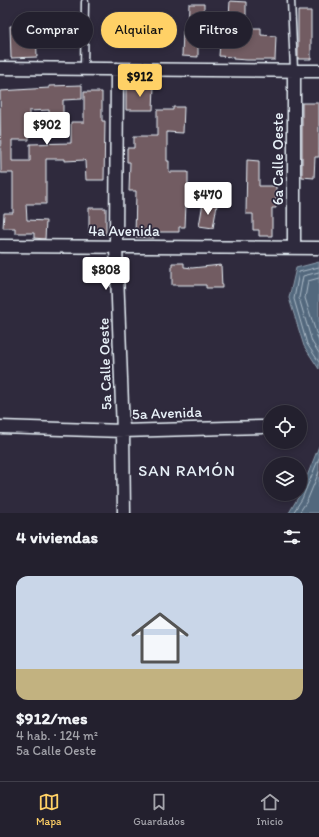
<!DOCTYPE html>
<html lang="es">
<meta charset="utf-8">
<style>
:root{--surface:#23202e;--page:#2f2d3a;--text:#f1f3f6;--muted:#a3a3aa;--line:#403e4a;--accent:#ffd166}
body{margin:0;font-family:Itim,sans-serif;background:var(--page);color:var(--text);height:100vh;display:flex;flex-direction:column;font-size:15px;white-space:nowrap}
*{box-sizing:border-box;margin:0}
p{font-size:13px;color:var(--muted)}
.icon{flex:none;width:22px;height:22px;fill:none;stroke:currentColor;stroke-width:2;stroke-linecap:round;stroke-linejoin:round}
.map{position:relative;height:513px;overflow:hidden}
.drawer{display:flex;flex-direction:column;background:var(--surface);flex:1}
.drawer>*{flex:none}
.guide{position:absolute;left:12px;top:12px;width:295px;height:36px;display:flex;gap:8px}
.buttons{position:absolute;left:263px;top:405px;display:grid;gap:8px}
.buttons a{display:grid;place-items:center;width:44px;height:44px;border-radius:50%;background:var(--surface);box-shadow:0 2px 6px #0003,0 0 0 1px var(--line);font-size:20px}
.price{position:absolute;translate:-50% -34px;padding:0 9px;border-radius:4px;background:#fff;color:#222;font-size:13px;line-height:26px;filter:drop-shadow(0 1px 2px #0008)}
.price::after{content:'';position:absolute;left:50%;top:24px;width:12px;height:9px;margin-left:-6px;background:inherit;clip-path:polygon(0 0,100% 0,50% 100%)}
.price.selected{background:var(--accent);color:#111}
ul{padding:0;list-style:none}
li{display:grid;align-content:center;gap:8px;height:212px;padding:0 16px}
li span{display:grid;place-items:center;height:124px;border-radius:12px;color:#555}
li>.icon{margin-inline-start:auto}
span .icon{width:72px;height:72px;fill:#fffc;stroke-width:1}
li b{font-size:17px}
h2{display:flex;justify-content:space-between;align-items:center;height:48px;padding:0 16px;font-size:17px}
.pill{padding:0 14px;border-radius:18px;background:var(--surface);box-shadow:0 2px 6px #0003,0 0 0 1px var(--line);font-size:14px;line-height:36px}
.pill.selected{background:var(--accent);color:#111}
.tab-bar{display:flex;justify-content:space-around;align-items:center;height:56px;border-top:1px solid var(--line);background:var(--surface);font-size:11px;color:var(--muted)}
.tab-bar a{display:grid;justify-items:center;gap:2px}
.tab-bar .selected{color:var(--accent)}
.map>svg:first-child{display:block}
</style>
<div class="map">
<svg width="319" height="513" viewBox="0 0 319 513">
<rect width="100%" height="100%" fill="#2f2a3d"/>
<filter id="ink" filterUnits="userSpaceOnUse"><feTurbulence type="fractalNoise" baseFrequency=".025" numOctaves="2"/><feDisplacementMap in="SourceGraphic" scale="8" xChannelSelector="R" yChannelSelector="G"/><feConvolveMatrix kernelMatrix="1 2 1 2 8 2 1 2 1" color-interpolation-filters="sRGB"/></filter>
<g filter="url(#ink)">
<path fill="#52687d" stroke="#8e9fae" d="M319,262V369L304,346L289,298L296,268Z
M319,446V513H289L300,494Z"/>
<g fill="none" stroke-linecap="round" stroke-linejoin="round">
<path stroke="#acbac7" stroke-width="1" d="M319,267L299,272L294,299L307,344L319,362
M319,272L303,276L299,298L312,342L319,353
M319,278L308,281L305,298L319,342
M293,513L302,499L319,458
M299,513L307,501L319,472"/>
</g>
<path fill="#725b62" stroke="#e8f1f8" d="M230,1L246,2V28H261V35L276,36L275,60H247L233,59V57L219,56L220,43H233L234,17H229Z
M189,4H204V39H209V47H198V57L182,56L183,31H188Z
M298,11H311V59H298Z
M36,25L37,57L11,58L10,26Z
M82,85V99L63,100V121H49V110L29,111V140H12V161H30V144L71,143V122H84V92H102V121H105L104,180H86L85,161L84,160L65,161V159H46V204H26L27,220L46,221L45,239L34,238V233H15V228H3L4,213H13V173H1L0,91L49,88V86Z
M126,86H154L153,110H126Z
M302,103H319V157H315L314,178L302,177Z
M173,107H184L183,133L167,132V161H169V172H188V204H186L185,227H179V232H154V238L135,237L136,191H129L130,162H127V148H134V136H157V110H173Z
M247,160L259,161V186H276V208H272V236H259V230H253V214H246Z
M203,203L217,205L213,228L199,226Z
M89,208H106V234H89Z
M172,263H184V267L192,268L221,265L222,288H206V285H172Z"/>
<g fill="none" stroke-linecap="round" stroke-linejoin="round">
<defs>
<path id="service" d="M291,0L294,70
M84,69L85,2"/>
<path id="minor" d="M0,68L319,71
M117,69L116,247L123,431L124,513
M0,246L319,248
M294,248V70
M0,427L123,431L262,427"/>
</defs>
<use href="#service" stroke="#e8f1f8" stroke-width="9"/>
<use href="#minor" stroke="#e8f1f8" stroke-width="15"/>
<use href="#service" stroke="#2f2a3d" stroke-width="6"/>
<use href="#minor" stroke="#2f2a3d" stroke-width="12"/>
</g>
</g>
<g text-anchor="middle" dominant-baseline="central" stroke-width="3.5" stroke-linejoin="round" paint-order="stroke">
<g font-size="15" fill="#e8f1f8" stroke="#2f2a3d">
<text transform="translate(278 159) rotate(-90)">6a Calle Oeste</text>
<text x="124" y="231">4a Avenida</text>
<text transform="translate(105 364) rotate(-92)">5a Calle Oeste</text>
<text transform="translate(167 413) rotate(-2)">5a Avenida</text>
</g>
<g font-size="16" letter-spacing="1" fill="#e8f1f8" stroke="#2f2a3d">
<text x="187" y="470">SAN RAMÓN</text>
</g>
</g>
</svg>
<div class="buttons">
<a><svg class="icon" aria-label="locate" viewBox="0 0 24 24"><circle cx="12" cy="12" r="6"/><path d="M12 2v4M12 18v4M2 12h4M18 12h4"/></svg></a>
<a><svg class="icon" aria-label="layers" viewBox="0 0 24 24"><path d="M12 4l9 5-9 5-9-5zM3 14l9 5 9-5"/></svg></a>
</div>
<b class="price selected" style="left:140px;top:98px">$912</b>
<b class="price" style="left:47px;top:146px">$902</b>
<b class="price" style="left:208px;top:216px">$470</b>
<b class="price" style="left:106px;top:291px">$808</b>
<div class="guide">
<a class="pill">Comprar</a>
<a class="pill selected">Alquilar</a>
<a class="pill">Filtros</a>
</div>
</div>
<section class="drawer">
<h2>4 viviendas<svg class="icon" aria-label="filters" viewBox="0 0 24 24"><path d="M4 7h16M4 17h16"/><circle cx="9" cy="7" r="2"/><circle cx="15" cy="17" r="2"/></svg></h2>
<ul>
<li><span style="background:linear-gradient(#c9d6e8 75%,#c2b280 0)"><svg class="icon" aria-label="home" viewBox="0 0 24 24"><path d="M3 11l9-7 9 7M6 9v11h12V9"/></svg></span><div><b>$912/mes</b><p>4 hab. · 124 m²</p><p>5a Calle Oeste</p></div></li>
</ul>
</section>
<nav class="tab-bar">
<a class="selected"><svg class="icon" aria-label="map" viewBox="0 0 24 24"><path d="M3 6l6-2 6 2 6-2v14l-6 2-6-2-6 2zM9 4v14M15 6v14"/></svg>Mapa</a>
<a><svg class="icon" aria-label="saved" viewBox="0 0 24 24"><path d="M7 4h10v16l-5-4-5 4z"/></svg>Guardados</a>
<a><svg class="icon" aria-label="home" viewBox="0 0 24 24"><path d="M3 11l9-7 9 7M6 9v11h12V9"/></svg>Inicio</a>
</nav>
